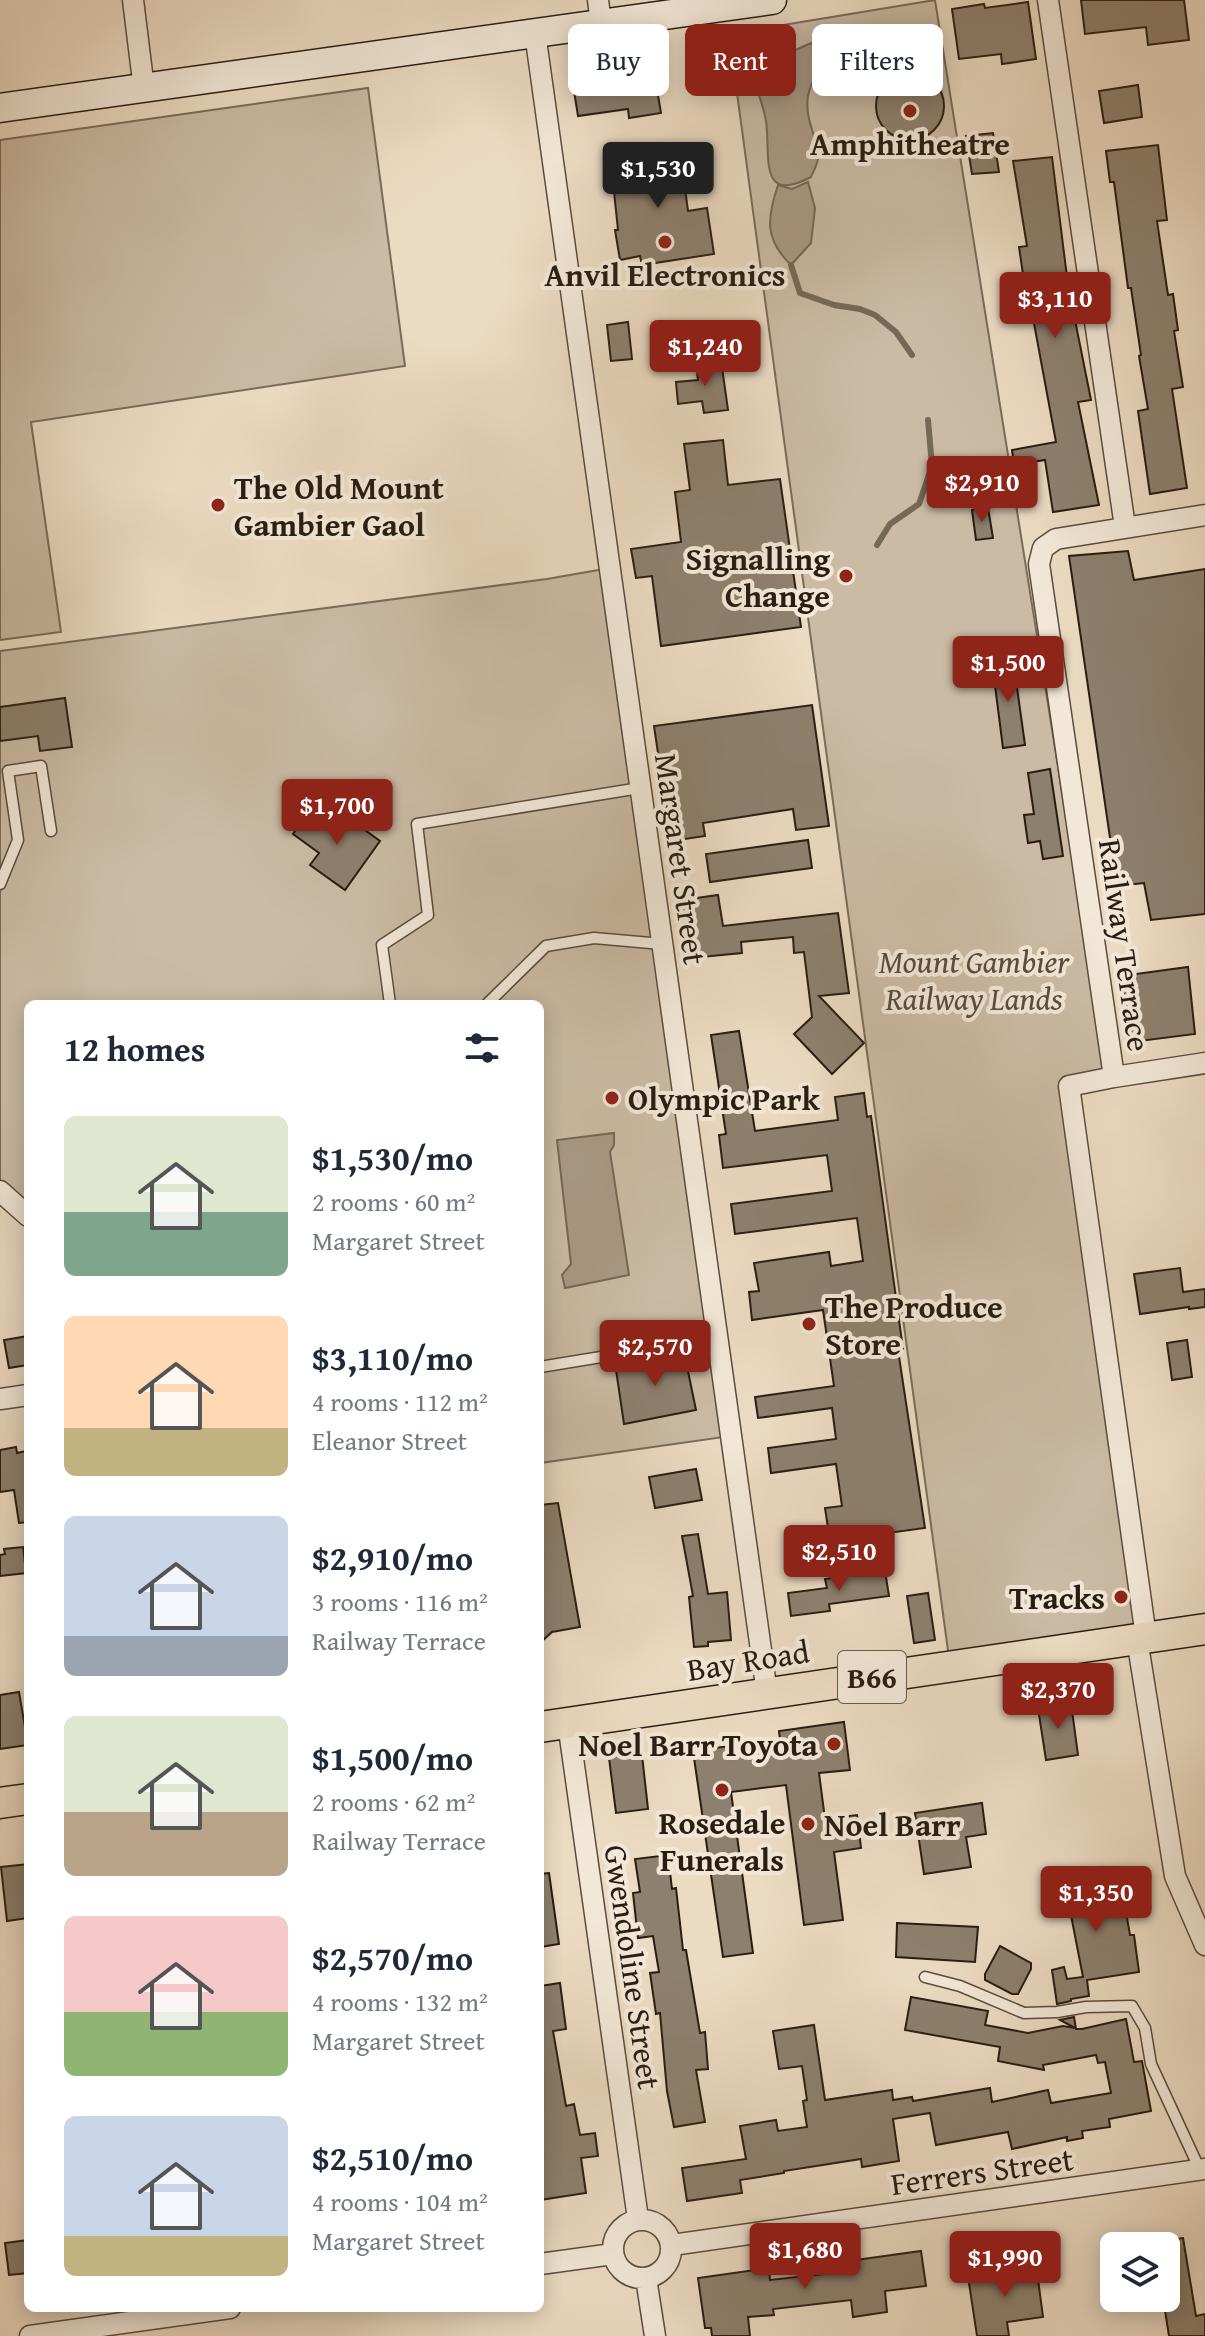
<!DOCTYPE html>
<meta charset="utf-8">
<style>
:root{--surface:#fff;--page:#f6f6f7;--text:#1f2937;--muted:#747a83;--accent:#8f2418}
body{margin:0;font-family:"Gentium Book Plus",serif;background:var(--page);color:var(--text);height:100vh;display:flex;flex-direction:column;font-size:30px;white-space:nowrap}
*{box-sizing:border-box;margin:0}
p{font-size:26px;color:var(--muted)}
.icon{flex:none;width:44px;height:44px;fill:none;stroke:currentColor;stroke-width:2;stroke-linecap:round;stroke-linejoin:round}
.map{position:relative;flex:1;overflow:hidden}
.details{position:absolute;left:24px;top:1000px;width:520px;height:1312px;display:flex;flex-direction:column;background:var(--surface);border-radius:12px;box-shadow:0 4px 20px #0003}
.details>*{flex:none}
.banner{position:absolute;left:568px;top:24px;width:516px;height:72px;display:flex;gap:16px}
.buttons{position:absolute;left:1100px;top:2232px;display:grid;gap:16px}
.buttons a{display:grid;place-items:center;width:80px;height:80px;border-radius:12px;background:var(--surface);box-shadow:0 4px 20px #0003;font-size:40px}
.price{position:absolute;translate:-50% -68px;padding:0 18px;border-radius:8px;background:var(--accent);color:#fff;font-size:26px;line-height:52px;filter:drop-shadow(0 2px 4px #0008)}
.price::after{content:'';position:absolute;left:50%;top:48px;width:24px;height:18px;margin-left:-12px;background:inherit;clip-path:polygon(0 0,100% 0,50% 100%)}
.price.active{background:#222;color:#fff}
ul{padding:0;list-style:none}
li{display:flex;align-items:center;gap:24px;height:200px;padding:0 40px}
li span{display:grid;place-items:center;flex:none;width:224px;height:160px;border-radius:12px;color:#555}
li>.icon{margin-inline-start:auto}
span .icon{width:96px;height:96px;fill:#fffc;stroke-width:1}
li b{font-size:34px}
h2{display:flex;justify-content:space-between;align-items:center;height:96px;padding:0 40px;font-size:34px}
.tag{padding:0 28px;border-radius:12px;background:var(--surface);box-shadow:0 4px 20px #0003;font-size:28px;line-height:72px}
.tag.active{background:var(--accent);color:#fff}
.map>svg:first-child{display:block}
</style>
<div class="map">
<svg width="1205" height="2336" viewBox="0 0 1205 2336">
<rect width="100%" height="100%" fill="#ecdbc3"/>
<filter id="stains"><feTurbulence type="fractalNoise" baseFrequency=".0025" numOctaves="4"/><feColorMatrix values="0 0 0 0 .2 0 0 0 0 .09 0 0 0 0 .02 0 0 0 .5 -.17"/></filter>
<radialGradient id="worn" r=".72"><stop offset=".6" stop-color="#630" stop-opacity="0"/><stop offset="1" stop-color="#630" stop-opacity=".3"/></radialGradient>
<path fill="#cbbba5" stroke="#7a6c5b" stroke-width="2" d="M935,0L1107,1072L1060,1081L1139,1632L949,1658L729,34Z
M368,88L405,366L31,422L61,632L0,640V140Z
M610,568L731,1436L540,1463V1004H28V1216L0,1191V651L547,579Z"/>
<path fill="#aa9a86" stroke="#766857" stroke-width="2" d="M811,43C828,63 812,75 808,96C804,122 820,141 818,159C817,165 813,172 811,177C757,206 771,153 766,121C763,101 752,80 747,60L754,49L765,48L791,52Z
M808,182L815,208L811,243L791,265C764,239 767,218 778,185L792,189Z
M614,1133V1145L610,1152L629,1275L565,1288L562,1275L571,1264L557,1140Z"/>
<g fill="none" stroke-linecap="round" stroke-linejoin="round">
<path stroke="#766857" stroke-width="6" d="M791,265L800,293L834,305L860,309L875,315L896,332L912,355
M877,545L890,524L919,504L932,466L928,420"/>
</g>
<path fill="#8e806e" stroke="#291d11" stroke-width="2" d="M1081,0H1184L1189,40L1148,45L1146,27L1085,34Z
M1028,2L1036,59L1002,64L1001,54L959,59L952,9L984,4L985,8Z
M652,60L661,113L629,118L628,109L578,116L571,72Z
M876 106a34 34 0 1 1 68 0a34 34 0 1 1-68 0Z
M1138,85L1142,117L1104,123L1099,91Z
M993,133L999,172L972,174L966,136Z
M679,143L688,211L707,208L714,254L642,265L640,256L620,260L615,230H618L611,163L649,159L647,147Z
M1158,145L1167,220L1157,221L1168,295L1173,294L1178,330L1174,331L1183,387L1172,389L1187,488L1150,494L1138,411L1148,409L1139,356L1141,355L1131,288H1128L1114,182H1110L1106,151Z
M1052,157L1068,285L1091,400L1078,402L1099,505L1053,512L1045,460L1014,465L1012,450L1056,442L1033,318H1035L1028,280L1024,281L1019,247L1027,246L1013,161Z
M628,322L632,359L611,361L607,325Z
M721,360L728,410L704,413L702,401L678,404L676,382L698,380L696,363Z
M723,440L728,485L780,479L801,627L661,646L652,576L636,578L631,549L681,542L675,492L690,490L684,444Z
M988,508L993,538L976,540L972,510Z
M1128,551L1134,580L1205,569V914L1151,920L1144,883L1117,886L1069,556Z
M1013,659L1025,745L1003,748L992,662Z
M65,698L72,747L40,751L38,736L0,741V707Z
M812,705L829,826L796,830L793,809L703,823L705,836L671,841L654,726Z
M1050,769L1063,856L1043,859L1040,841L1028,843L1024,815L1034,814L1028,773Z
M309,811L334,829L344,815L380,841L345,890L310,865L319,853L293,834Z
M808,840L812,868L710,882L706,854Z
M718,895L723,926L838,913L849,993L819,996L864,1043L832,1074L794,1034L812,1017L804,952L794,953L793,937L741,942L742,953L691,958L687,923L682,900Z
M1188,967L1195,1034L1132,1042L1121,976Z
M739,1031L755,1131L838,1120L835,1097L864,1093L867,1117L871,1116L903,1349L898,1350L925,1528L830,1541L825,1508L842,1506L836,1464L771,1473L768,1448L836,1439L832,1408L758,1418L755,1397L834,1386L823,1310L752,1320L749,1292L759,1291L754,1263L829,1252L831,1266L863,1261L857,1218L735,1234L731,1204L832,1191L827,1155L723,1168L719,1135L726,1134L711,1035Z
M1180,1268L1183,1292L1205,1289V1307L1189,1309V1307L1140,1314L1134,1274Z
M28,1336V1365L9,1368L4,1340Z
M1187,1340L1192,1377L1172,1380L1167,1343Z
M684,1352L696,1410L624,1424L615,1363Z
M16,1447L17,1453L26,1451L28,1462V1522L19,1523L14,1490L0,1492V1450Z
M696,1469L702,1500L655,1508L649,1477Z
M558,1503L580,1627L552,1632L540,1643V1505Z
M698,1534L708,1594L727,1592L731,1640L708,1642V1646L694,1647L689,1597L693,1596L682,1536Z
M23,1547L26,1573L0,1576V1555L5,1554L4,1549Z
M885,1571L889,1596L829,1604L830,1611L791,1616L788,1593L827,1588L825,1579Z
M928,1593L935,1640L914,1643L907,1596Z
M19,1692L28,1745L0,1749V1695Z
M1071,1703L1078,1755L1046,1760L1038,1708Z
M844,1722L850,1770L819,1773L825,1819L857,1815L861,1848L834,1852L843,1920L804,1925L786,1785L731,1792L753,1953L723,1957L693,1751L780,1739L779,1731Z
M641,1746L648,1809L616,1813L608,1750Z
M982,1803L986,1834L966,1837L971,1867L924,1874L915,1813Z
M668,1855L672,1889L676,1888L683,1950H686L700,2033L705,2032L708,2069L696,2070L705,2122L674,2127L667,2091L660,2013L656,2014L650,1973L659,1972L653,1936L638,1938L633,1893L640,1892L635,1859Z
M28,1864V1918L7,1921L1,1867Z
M1102,1867L1105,1887L1121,1884L1130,1935H1134L1139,1972L1087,1980L1089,1996L1071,1999V2001L1057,2004L1052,1970L1064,1967L1067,1979L1083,1977L1063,1874Z
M549,1873L559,1944L540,1947V1874Z
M897,1923L978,1927L975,1962L896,1957Z
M1000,1946L1031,1963V1969L1018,1994H1012L985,1980V1974Z
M560,1983L566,2029L553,2031L566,2106L574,2104L580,2135L595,2133L598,2156L581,2158L586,2193L540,2200V1986Z
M911,1997L988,2011L985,2025L1028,2033L1063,2026L1075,2028L1060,2020L1074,2017L1076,2029H1082L1126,2019L1134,2062L1142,2061L1151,2111L1109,2119L1110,2127L1082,2131L1083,2138L1067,2141V2137L1012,2149L1008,2132L936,2145L930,2113L893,2119L899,2161L862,2167L861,2159L784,2171V2173L740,2180L742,2193L687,2201L682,2168L746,2159L740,2126L776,2120L778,2131L807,2127L803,2101L807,2100L802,2066L779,2069L773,2031L814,2025L825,2100L892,2090L893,2100L912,2097L913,2101L990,2088L992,2102L1048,2090L1051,2103L1111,2093L1105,2062L1098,2063L1096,2055L1043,2065L1044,2070L998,2061L1000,2047L905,2030Z
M1183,2238L1196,2316L1205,2314V2336H1169L1163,2298H1166V2240Z
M28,2240V2273L9,2275L5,2243Z
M921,2251L926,2286L885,2291L887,2312L853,2317L851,2300L773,2309L774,2315L748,2317L750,2336H712L711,2328H705L698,2278L769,2268L770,2280L842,2272L841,2262Z
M1036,2264L1043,2317L1007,2322L1009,2336H977L969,2283L981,2271Z"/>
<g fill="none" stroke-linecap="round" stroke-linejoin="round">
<defs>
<path id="lane" d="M0,884L18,840L8,771L41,766L51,831
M390,1004L382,945L428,915L417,824L640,788
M487,1004L546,946L594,938L662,944
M540,1367L717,1338
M925,1977L960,1986L1024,2013L1057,2012L1086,2007L1132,2006L1145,2028L1151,2064L1200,2170"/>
<path id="street" d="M133,0L144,89
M598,0L601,24
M1048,0L1125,527
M535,33L767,1693
M1114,1077L1205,1063
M0,1191L28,1216
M0,1399L28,1395
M1146,1637L1069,1086L1114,1077L1039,564L1043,548L1056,539L1205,515
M1137,1639L1175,1876L1205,1945
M568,1723L638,2219
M613 2249a29 29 0 1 1 58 0a29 29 0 1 1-58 0Z
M672,2245L1205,2169
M540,2264L613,2254
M646,2278L655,2336
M30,2336L230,2308"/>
<path id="secondary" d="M0,108L772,0"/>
<path id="primary" d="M540,1727L1205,1629
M0,1803L28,1799"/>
</defs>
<use href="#lane" stroke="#5a4c3e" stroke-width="13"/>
<use href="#street" stroke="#5a4c3e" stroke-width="23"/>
<use href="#secondary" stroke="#291d11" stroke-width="31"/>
<use href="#primary" stroke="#291d11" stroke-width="33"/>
<use href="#lane" stroke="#f3e8d8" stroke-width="10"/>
<use href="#street" stroke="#f3e8d8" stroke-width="20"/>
<use href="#secondary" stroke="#f3e8d8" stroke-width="28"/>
<use href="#primary" stroke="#ecdbc3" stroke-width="30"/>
</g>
<g fill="#8f2418" stroke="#f3e8d8" stroke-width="3">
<circle cx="910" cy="111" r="8"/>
<circle cx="665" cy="242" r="8"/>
<circle cx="218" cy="505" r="8"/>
<circle cx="846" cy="576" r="8"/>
<circle cx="612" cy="1098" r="8"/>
<circle cx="809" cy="1324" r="8"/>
<circle cx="1121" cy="1597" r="8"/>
<circle cx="834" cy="1744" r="8"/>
<circle cx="722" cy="1790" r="8"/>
<circle cx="808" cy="1824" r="8"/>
</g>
<g text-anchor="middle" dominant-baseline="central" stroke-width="8" stroke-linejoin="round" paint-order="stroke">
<rect fill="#f3e8d8" stroke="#665a4d" stroke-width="2" x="838" y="1651" width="68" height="52" rx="6"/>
<g font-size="30" font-weight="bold" fill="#291d11">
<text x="872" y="1677">B66</text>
</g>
<g font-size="32" font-weight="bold" fill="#291d11" stroke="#f3e8d8" text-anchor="start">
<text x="910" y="143" text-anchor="middle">Amphitheatre</text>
<text x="665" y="274" text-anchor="middle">Anvil Electronics</text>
<text x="234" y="487">The Old Mount<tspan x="234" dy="37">Gambier Gaol</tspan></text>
<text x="830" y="558" text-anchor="end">Signalling<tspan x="830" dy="37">Change</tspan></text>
<text x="628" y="1098">Olympic Park</text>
<text x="825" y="1306">The Produce<tspan x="825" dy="37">Store</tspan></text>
<text x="1105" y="1597" text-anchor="end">Tracks</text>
<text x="818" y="1744" text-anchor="end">Noel Barr Toyota</text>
<text x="722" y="1822" text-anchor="middle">Rosedale<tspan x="722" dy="37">Funerals</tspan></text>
<text x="824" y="1824">Noel Barr</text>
</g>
<g font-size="32" fill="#291d11" stroke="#f3e8d8">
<text transform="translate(681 859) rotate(82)">Margaret Street</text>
<text transform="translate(1125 945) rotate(82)">Railway Terrace</text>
<text transform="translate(748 1660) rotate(-9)">Bay Road</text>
<text transform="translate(633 1967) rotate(82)">Gwendoline Street</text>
<text transform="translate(982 2171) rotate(-8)">Ferrers Street</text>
</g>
<g font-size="32" font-style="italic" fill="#5a4c3d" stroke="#f3e8d8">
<text x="974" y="961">Mount Gambier<tspan x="974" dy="37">Railway Lands</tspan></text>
</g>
</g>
<rect width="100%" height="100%" filter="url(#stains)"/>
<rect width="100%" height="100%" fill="url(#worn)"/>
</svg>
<div class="buttons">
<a><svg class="icon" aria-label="layers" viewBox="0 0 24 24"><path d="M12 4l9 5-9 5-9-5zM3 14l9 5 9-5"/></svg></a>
</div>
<b class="price active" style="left:658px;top:210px">$1,530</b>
<b class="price" style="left:1055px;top:340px">$3,110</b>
<b class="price" style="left:705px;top:388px">$1,240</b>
<b class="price" style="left:982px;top:524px">$2,910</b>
<b class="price" style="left:1008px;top:704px">$1,500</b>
<b class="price" style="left:337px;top:847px">$1,700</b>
<b class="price" style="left:655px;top:1388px">$2,570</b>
<b class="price" style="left:839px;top:1593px">$2,510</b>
<b class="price" style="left:1058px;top:1731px">$2,370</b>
<b class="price" style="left:1096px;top:1934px">$1,350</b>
<b class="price" style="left:805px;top:2291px">$1,680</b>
<b class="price" style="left:1005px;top:2299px">$1,990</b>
<div class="banner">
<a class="tag">Buy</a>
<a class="tag active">Rent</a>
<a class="tag">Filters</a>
</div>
<section class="details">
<h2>12 homes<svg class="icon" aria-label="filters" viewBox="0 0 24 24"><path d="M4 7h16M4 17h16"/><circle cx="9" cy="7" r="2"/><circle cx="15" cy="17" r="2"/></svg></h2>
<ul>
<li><span style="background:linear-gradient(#dfe7d0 60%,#7fa58c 0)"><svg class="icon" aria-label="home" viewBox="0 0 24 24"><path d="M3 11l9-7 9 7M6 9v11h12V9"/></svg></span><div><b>$1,530/mo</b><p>2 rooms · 60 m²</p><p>Margaret Street</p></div></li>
<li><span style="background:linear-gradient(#ffd9b3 70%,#c2b280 0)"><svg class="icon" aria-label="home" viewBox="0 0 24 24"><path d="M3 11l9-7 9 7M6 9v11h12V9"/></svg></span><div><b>$3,110/mo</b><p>4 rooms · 112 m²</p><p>Eleanor Street</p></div></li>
<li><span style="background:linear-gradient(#c9d6e8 75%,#9aa5b1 0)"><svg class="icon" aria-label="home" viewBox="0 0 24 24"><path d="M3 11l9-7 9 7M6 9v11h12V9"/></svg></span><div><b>$2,910/mo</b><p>3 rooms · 116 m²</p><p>Railway Terrace</p></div></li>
<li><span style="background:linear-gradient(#dfe7d0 60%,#b9a48a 0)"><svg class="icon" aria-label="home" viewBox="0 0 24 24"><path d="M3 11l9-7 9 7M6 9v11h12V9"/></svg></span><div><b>$1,500/mo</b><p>2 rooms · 62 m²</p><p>Railway Terrace</p></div></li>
<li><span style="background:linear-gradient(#f6c9c9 60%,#8fb573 0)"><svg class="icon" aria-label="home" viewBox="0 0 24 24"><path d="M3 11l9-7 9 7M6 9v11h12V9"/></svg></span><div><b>$2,570/mo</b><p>4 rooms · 132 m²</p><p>Margaret Street</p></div></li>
<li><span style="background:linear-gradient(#c9d6e8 75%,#c2b280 0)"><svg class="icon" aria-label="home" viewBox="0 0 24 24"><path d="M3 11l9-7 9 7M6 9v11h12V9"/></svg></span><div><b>$2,510/mo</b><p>4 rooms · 104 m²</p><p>Margaret Street</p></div></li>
</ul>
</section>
</div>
